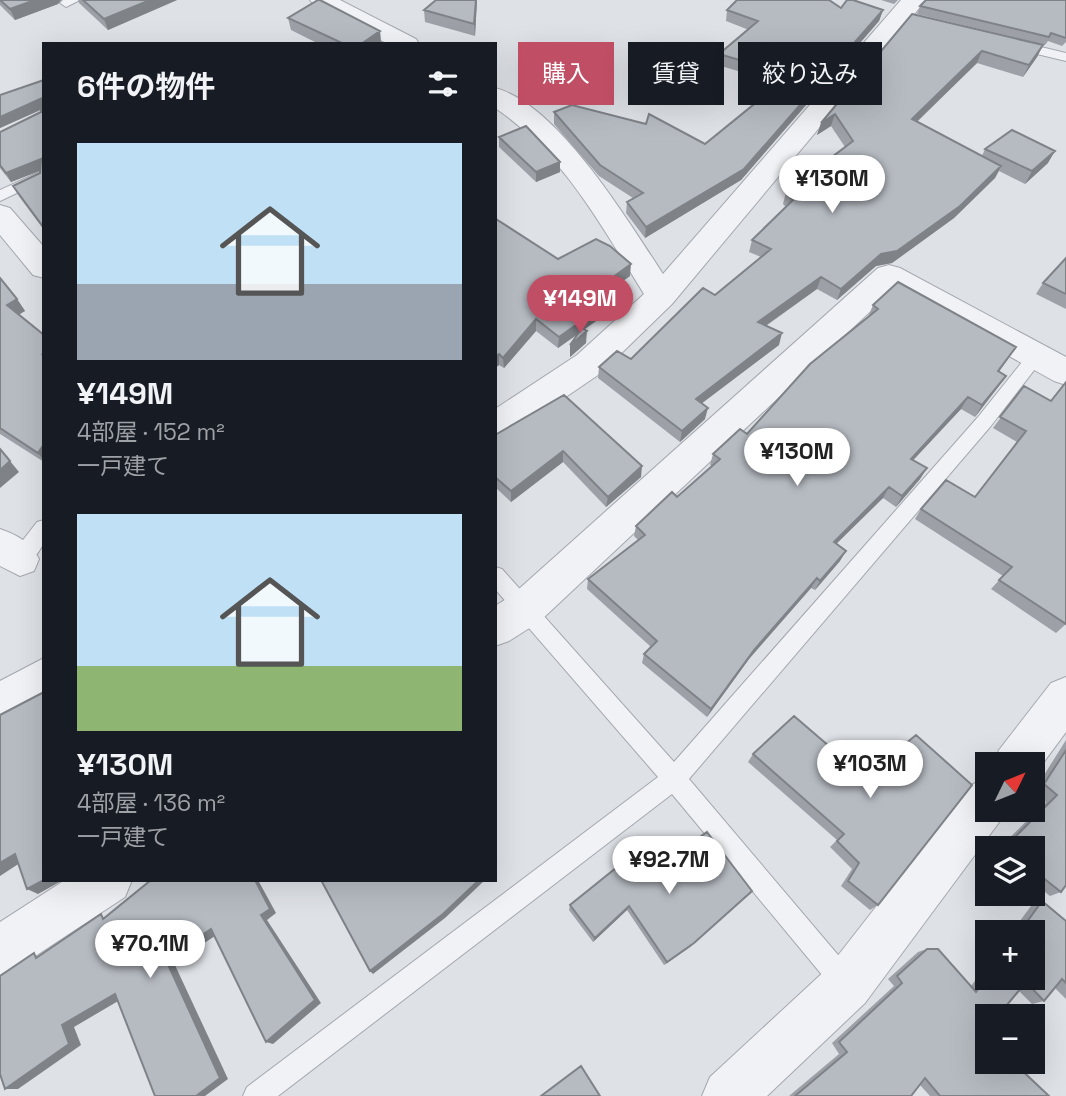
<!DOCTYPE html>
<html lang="ja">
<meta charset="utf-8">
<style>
:root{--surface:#171b24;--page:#242831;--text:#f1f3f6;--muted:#9ea1a6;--accent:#c04e64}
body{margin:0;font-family:"Space Grotesk","Noto Sans JP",sans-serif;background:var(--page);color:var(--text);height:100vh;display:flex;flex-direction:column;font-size:26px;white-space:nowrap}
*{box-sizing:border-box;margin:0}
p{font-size:23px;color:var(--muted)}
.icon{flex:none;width:38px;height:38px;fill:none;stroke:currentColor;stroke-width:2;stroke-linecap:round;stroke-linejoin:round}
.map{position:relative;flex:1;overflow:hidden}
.drawer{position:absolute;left:42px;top:42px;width:455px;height:840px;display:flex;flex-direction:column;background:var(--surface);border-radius:0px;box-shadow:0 7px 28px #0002}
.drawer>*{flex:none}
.top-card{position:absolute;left:518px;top:42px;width:443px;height:63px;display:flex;gap:14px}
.needle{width:46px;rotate:47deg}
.tools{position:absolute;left:975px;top:752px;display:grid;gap:14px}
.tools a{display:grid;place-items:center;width:70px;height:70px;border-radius:0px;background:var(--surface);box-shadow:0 7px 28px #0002;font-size:35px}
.price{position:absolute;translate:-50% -60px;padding:0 16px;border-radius:24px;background:#fff;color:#222;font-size:23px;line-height:46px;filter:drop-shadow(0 2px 4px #0008)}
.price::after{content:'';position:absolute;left:50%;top:42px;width:21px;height:16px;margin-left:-10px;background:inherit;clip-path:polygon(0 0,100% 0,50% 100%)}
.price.active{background:var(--accent);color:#fff}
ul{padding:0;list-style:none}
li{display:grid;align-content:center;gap:14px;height:371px;padding:0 35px}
li span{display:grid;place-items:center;height:217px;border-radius:0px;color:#555}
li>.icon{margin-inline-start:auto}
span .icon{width:126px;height:126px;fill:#fffc;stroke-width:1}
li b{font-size:30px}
h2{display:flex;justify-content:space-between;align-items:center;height:84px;padding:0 35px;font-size:30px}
.chip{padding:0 24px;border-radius:0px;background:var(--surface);box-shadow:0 7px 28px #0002;font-size:24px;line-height:63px}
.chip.active{background:var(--accent);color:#fff}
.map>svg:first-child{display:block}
</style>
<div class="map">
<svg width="1066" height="1096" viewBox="0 0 1066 1096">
<rect width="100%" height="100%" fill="#dee1e6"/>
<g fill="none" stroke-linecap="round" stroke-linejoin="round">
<defs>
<path id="lane" d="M63,0H80L66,7L60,3Z
M1016,41L1066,53V61L1012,48L1010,45Z
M44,170V180L0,201V190Z
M1036,350L1044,356L1042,360L990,427L689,779L855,975L859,984L855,993L846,997L837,993L672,794L278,1096H243L247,1087L658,777L495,589V567L502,569L674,762L978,417L1030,352Z
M44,520C44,527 46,537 43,544C38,555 26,569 13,565L10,559L13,553L37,522Z"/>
<path id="street" d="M310,0H340L416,39L419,44H388L314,5Z
M901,0H926L672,304L601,373L507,437L495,441V409L577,355L644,294C602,227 562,152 495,108V88C558,104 628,221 663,274Z
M0,205L10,208L44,247V278L33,275L0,235Z
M889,265L900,268L1066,357V385L1054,381L892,291L539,622L509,641L495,646V606L511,596L878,268Z
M0,529C17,535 31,542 39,559L34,571L20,576L0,566Z
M44,658V701L15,719L0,725V681Z
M1066,677V732L1032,778V765H993L999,750L1051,683Z
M987,778V810H1006L1003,817L865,1003L767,1096H702L710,1077L829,967L971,785Z
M65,880H132L125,897L17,968L0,976V922Z"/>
</defs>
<use href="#lane" stroke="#a4a8af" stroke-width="2"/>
<use href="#street" stroke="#a4a8af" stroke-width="2"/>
<use href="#lane" fill="#f0f2f5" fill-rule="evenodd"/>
<use href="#street" fill="#f0f2f5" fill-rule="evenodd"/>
</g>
<path fill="#9da1a7" d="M0,0H61L58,4L15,20L0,5Z
M78,0H177L108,30L79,3Z
M477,0L475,36L425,22L424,10Z
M881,0H898L894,4Z
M1066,0V42L1062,46L1048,41L1045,45L917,14L920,6Z
M841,8L883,10L879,21L741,180L645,238L626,213L627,202L633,198L599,176L554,124V112L705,144L780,84L718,65L719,54L749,30L726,21L727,10Z
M912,14L1043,45L1037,57L1023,77L977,63L917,122L982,156L985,149L1048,163L1025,184L999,171L995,178L954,218L892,263L876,266L837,300L817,289L766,326L779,345L702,403L705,419L680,442L598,378L599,367L631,359L715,295L761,257L749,252L752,240L786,207L783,204L786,192L845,147L831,126L817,135L821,123Z
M288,18L380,31L381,43L319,44L291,30Z
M44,80V230L18,195L13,186L40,173V171L11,182L0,168V132L41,112V110L0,128V95Z
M499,137L560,172L536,182L499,147Z
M495,220L558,259L630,276L606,293L614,298L613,309L585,329L586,343L570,357L578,334L558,348L536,331L504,368L499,365L495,368Z
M1066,258V309L1036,294L1043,283Z
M0,278L17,299L25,311L19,314L44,335V462L0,434Z
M873,305L1008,359L999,372L1006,376L998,387L975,417L961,409L913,460L927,468L920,479L896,507L883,498L836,544L840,561L815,590L811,588L749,659L707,717L642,663L644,654L651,647L587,589L588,579L638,540L634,536L636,526L677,497L712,466L710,465L713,454L747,434L868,317Z
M1024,386L1066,624L1056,633L991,589L1003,576L915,519L921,509L975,497L1017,442L993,428Z
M508,428L641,477L606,507L563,462L511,502L495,487V435Z
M794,716L878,905L870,910L841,886L852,869L830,847L837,840L748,762L753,754Z
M1066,740V885L1061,892L1050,896L1032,882V849H998L1046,802L1034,791Z
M622,876L690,947L664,965L627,910L593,942L569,910L570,905Z
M1042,901L1066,921V999L1055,988L1044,1001L1032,1004L1019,991L983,1034L1049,1096H930L920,1085L911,1096H789L839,1054L832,1043L894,986L888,979L918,952L927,949L971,986L987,965V978L1032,933H1011L1031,906Z"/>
<path fill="#7f8388" d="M35,0H61L58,4L15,20L10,9Z
M150,0H177L108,30L104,19Z
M476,0H477L475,36L474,24Z
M883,10L879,21L741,180L645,238L646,227Z
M380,31L381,44H361Z
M1043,45L1037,57L1023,77L1029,65Z
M982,51L977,63L907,131L912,119Z
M42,98L44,108L0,128V117Z
M835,114L831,126L817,135L821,123Z
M1055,151L1048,163L1025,184L1032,171Z
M41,159L44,169L11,182L6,173Z
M560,162V172L536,182V172Z
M1001,166L995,178L954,218L892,263L876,266L837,300L841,289L881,254Z
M631,264L630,276L597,299L598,288Z
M821,277L817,289L755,333L758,322Z
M614,298L613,309L558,348L559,337Z
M17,299L25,311L15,317L7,305Z
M536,319V331L504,368L503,358Z
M587,331L586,343L570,357V345Z
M782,333L779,345L693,410L696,399Z
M499,354V365L495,368V357Z
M1006,376L998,387L975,417L982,405Z
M968,397L961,409L904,470L911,459Z
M708,408L705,419L680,442L682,431Z
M44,444V461L38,453Z
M563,451V462L511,502V491Z
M10,461L19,472L0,488V470Z
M642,466L641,477L606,507L608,497Z
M927,468L920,479L896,507L902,496Z
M889,487L883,498L828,552L834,542Z
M846,551L840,561L815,590L820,581Z
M817,578L811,588L749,659L707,717L711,709L754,650Z
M15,854L26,859L0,876V863Z
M44,880H63L38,894L27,889Z
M255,880H258L276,913L267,920L321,1003L273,1044L266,1042L261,915Z
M479,880H485L445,918L373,974L370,971Z
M752,891L690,947L664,965L667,962Z
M629,906L627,910L593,942L595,938Z
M211,929L218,934L174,963L228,1079L205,1096H196L166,960Z
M115,994L125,997L74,1027L81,1045L18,1089H5L62,1025Z"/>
<path fill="#b6bbc2" stroke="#7f8388" stroke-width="2" d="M0,0H35L10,9Z
M83,0H150L104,19Z
M318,0H320L380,31L361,44H344L288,18Z
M436,0H476L474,24L424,10Z
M737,0H829L841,8L847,0H853L883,10L744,169L646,227L627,202L643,193L600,165L554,112L572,105L646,124L649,114L705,144L790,75L719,54L758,21L727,10Z
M926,0H1066V38L1051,33L1049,37L920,6Z
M912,14L1043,45L1029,65L982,51L912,119L1001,166L960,206L897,251L881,254L841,289L821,277L758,322L782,333L696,399L708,408L682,431L599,367L617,351L631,359L703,288L715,295L771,249L752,240L793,200L786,192L853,141L835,114L821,123Z
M44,80V228L13,186L40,173L41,159L6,173L0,165V132L41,112L42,98L0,117V95Z
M526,126L560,162L536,172L499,137Z
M1012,130L1055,151L1032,171L985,149Z
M496,219L558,259L596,239L610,246L631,264L598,288L614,298L559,337L536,319L503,358L499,354L495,357V220Z
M1066,258V294L1043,283Z
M0,278L17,299L7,305L44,335V353L43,354H44V444L38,453L0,428Z
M898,282L1016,347L998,371L1006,376L982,405L968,397L911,459L927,468L902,496L889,487L834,542L846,551L820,581L817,578L754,650L711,709L644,654L657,641L588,579L645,535L636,526L672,492L677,497L720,459L713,454L740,429L747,434L810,364L878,309L873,305Z
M582,328L587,331L570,345Z
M1066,382V624L999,580L1012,567L921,509L946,480L975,497L1026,431L1000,417L1024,386L1051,401Z
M564,395L642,466L608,497L563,451L511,491L495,477V435Z
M0,449L10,461L0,470Z
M44,692V880L27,889L15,854L0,863V715Z
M794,716L865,777L916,735L972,785L878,905L848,881L859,863L837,841L844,834L753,754Z
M1066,750V885L1061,892L1032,869V849H1008L1005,847L1057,795L1044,784Z
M707,832L752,891L694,943L667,962L629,906L595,938L570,905L616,868L622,876L689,845Z
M151,880H255L270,909L261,915L315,1000L266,1042L211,929L166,960L220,1078L196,1096H155L115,994L62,1025L69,1044L5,1089L0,1074V976L34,953L36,958L101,914L103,919Z
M321,880H479L443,914L370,971Z
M1042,901L1066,921V983L1062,979L1044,1001L1026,982L997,1017H987V1029L983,1034L987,1038V1062H1013L1049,1096H940L925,1078L911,1096H795L847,1052L839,1042L902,983L897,976L927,949H938L976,992L987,976V978H1032V933H1019Z
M581,1066L600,1096H541Z"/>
</svg>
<div class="tools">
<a><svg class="needle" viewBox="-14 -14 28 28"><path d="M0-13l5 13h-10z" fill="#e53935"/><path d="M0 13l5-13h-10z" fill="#9ea1a6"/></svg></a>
<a><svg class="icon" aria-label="layers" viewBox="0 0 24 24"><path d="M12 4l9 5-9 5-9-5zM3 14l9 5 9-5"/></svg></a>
<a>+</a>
<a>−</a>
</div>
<b class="price" style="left:832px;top:215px">¥130M</b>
<b class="price active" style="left:580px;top:335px">¥149M</b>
<b class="price" style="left:797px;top:488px">¥130M</b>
<b class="price" style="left:870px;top:800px">¥103M</b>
<b class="price" style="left:669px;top:896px">¥92.7M</b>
<b class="price" style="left:150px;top:980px">¥70.1M</b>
<div class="top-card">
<a class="chip active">購入</a>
<a class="chip">賃貸</a>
<a class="chip">絞り込み</a>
</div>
<section class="drawer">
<h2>6件の物件<svg class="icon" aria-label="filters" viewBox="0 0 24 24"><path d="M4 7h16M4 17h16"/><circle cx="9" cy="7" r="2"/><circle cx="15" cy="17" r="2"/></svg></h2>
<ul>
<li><span style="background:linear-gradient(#bfe0f5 65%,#9aa5b1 0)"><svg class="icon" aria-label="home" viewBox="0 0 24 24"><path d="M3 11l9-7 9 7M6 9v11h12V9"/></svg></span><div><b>¥149M</b><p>4部屋 · 152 m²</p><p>一戸建て</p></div></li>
<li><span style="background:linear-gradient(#bfe0f5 70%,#8fb573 0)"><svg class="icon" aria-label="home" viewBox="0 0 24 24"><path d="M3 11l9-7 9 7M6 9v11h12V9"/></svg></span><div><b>¥130M</b><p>4部屋 · 136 m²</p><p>一戸建て</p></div></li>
</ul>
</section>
</div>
